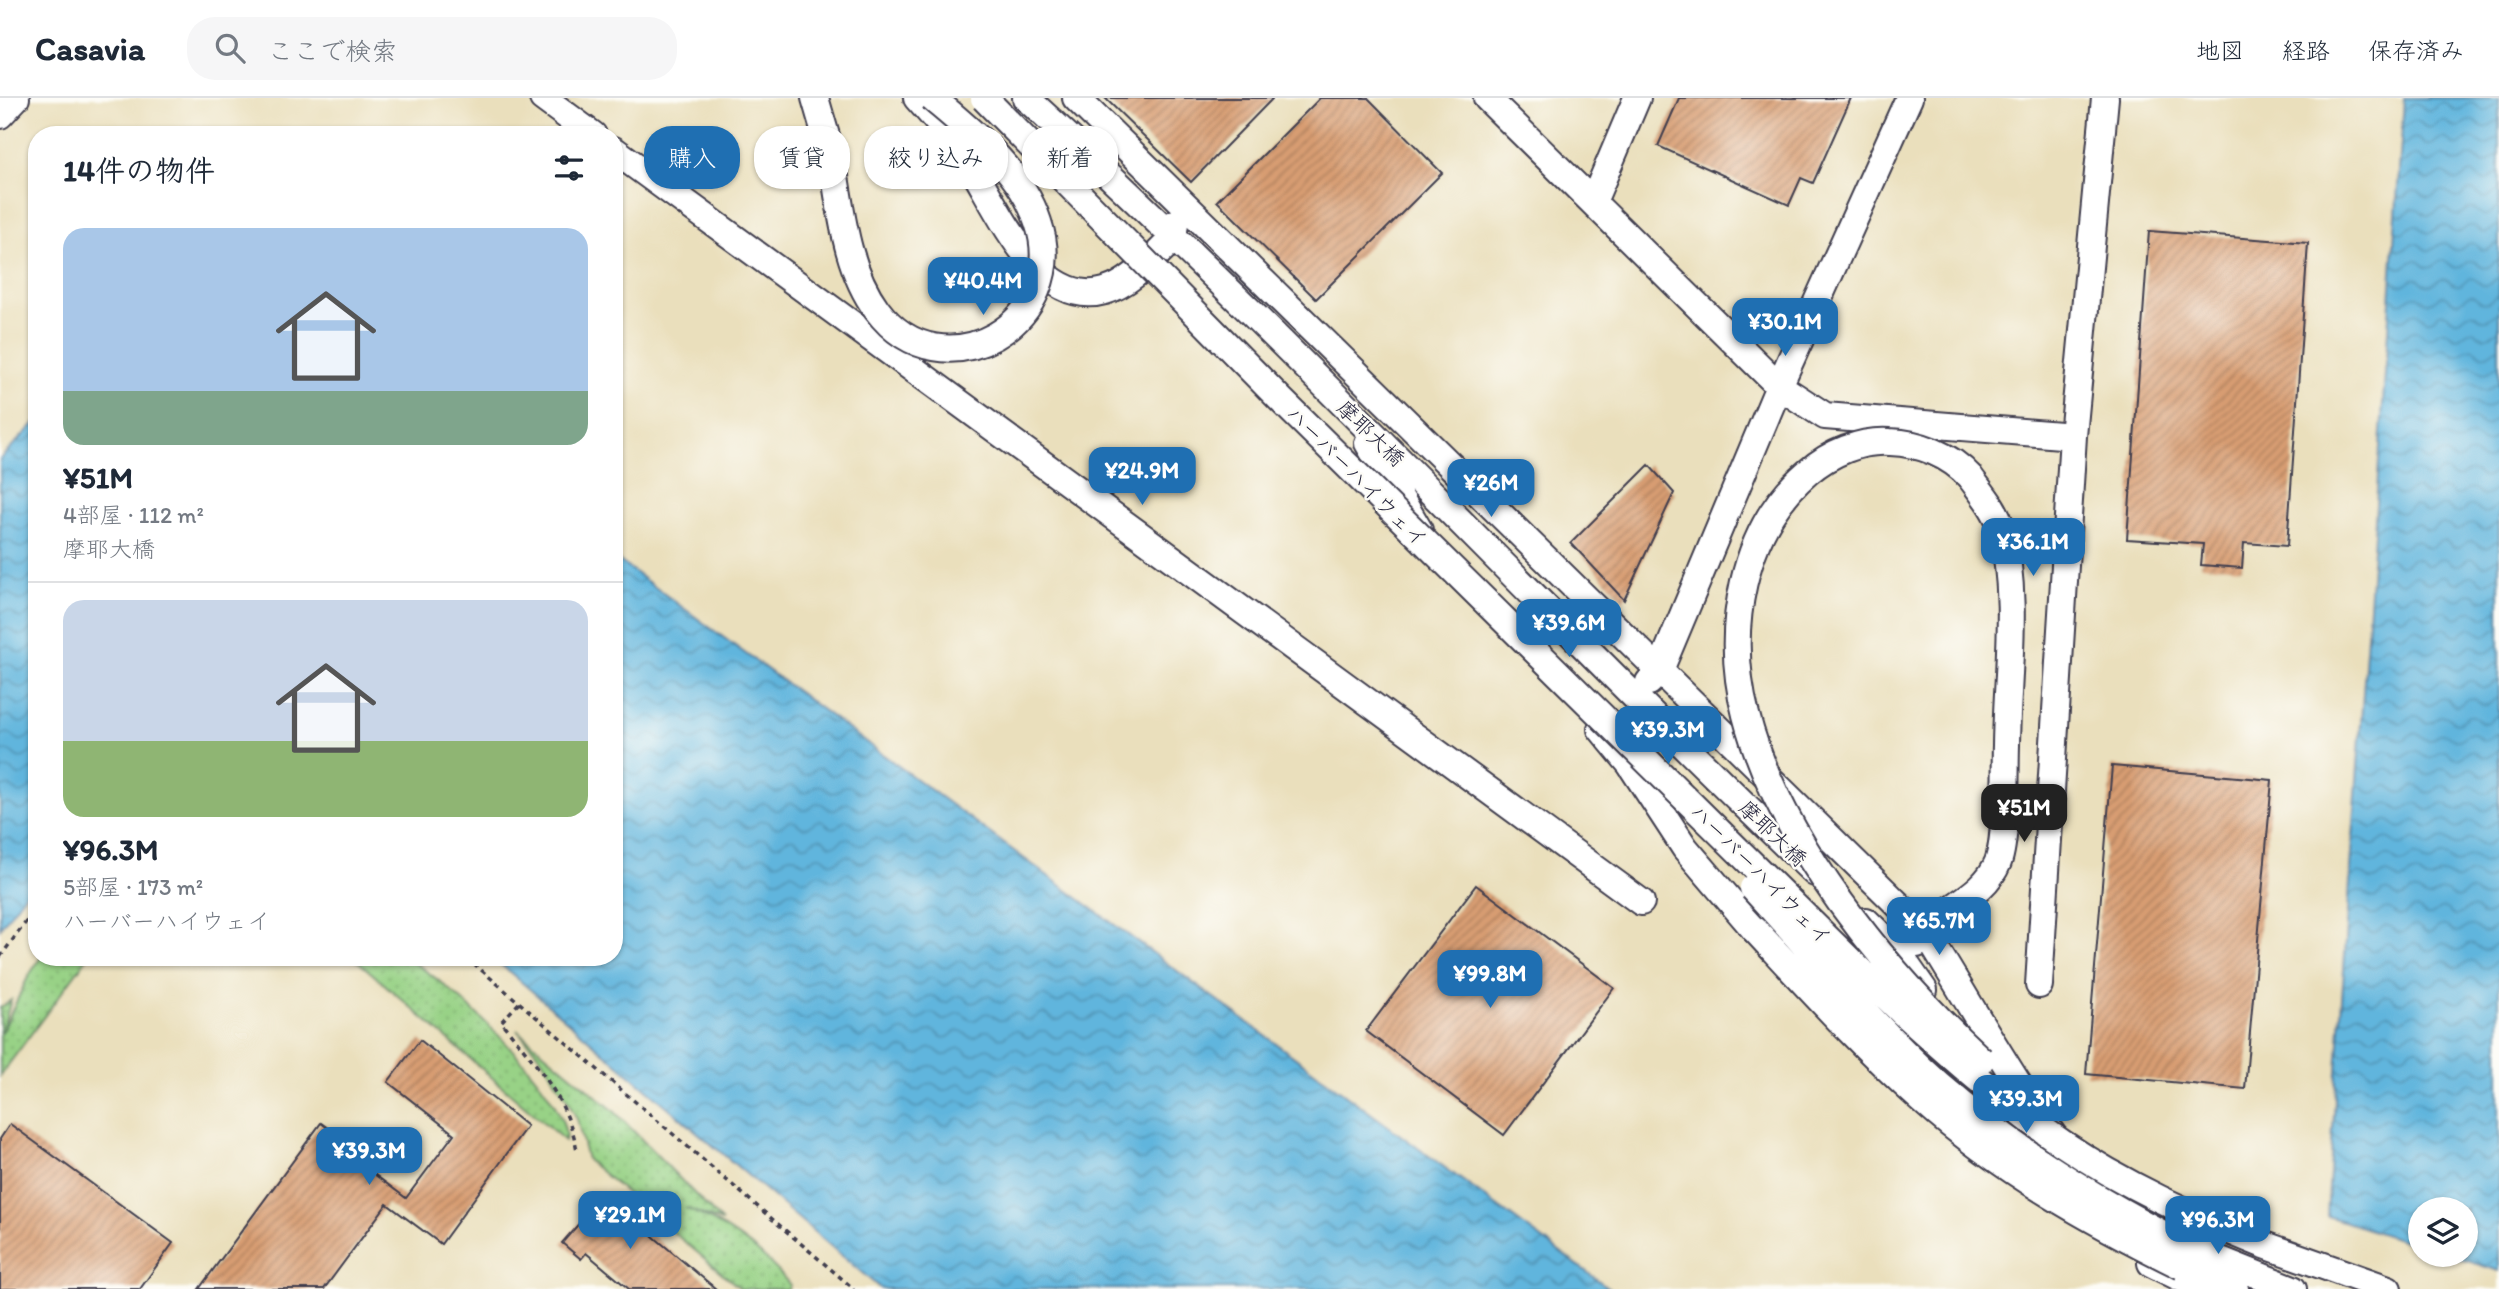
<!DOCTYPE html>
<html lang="ja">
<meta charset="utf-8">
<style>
:root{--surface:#fff;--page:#f6f6f7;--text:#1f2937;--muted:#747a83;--line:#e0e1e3;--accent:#1f6fb2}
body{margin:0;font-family:Itim,"Klee One",sans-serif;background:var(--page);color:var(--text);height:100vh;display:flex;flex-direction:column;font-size:26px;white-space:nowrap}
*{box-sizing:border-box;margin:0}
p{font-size:23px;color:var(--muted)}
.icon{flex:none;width:38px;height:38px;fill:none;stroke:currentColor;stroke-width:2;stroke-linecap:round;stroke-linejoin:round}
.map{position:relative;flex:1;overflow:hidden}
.side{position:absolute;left:28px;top:28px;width:595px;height:840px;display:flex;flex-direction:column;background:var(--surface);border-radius:28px;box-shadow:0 2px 5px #0004}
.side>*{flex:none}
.hud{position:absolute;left:644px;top:28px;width:665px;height:63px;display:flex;gap:14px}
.fabs{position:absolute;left:2408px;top:1099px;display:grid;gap:14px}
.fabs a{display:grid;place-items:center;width:70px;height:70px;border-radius:50%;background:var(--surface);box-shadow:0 2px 5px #0004;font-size:35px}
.price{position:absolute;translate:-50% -60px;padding:0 16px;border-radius:14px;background:var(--accent);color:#fff;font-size:23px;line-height:46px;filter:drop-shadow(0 2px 4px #0008)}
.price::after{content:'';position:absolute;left:50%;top:42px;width:21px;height:16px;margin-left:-10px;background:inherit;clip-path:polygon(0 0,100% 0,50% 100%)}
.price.active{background:#222;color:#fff}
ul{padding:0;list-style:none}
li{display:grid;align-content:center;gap:14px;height:371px;padding:0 35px}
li+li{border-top:2px solid var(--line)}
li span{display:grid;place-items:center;height:217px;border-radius:21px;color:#555}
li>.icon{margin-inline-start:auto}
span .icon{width:126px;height:126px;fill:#fffc;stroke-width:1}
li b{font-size:30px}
h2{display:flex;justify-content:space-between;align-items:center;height:84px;padding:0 35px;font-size:30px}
.pill{padding:0 24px;border-radius:28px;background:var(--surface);box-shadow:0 2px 5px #0004;font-size:24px;line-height:63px}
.pill.active{background:var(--accent);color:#fff}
header{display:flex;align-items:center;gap:42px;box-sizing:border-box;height:98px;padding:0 35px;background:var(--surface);border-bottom:2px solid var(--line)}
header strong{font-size:33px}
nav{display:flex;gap:38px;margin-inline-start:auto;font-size:24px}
.search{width:490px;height:63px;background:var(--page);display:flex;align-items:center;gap:18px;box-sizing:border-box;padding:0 24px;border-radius:28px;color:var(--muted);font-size:26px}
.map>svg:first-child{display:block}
</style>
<header>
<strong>Casavia</strong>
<div class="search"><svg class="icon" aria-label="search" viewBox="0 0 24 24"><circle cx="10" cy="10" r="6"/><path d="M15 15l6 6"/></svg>ここで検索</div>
<nav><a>地図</a><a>経路</a><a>保存済み</a></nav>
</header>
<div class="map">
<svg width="2499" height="1191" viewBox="0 0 2499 1191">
<defs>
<pattern id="grass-dots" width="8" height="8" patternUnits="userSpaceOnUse" patternTransform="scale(1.75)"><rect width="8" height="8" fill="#98d286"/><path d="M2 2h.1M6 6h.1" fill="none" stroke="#83b475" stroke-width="1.8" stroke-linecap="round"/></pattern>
<pattern id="water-waves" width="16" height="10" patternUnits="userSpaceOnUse" patternTransform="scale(1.75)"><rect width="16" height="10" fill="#61b5dd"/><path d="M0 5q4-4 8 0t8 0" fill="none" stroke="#5093b4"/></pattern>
<pattern id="building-hatch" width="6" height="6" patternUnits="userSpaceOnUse" patternTransform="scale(1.75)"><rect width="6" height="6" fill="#d89d72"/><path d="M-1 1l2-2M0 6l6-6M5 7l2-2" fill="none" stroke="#af805f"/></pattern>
</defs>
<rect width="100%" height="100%" fill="#fdfcf7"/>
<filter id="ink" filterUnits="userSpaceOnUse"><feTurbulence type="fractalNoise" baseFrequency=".0143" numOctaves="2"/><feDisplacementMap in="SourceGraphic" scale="14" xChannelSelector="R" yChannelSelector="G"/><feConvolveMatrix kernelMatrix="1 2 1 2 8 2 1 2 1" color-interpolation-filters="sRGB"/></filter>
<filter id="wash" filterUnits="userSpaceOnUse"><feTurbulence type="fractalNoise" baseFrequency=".00686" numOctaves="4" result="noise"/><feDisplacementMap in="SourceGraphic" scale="28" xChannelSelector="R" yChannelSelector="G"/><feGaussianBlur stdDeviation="1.57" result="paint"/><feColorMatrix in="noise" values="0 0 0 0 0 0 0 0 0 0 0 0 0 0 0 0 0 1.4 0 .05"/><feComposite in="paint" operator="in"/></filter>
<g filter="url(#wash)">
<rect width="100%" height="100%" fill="#eadfbc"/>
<path fill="url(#grass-dots)" stroke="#5d7a60" stroke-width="2" d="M41,859H88L0,978V910L11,902L1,936L28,879Z
M353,859C368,859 393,855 407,861C444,879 575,1000 565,1043Z
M517,932L613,1012L722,1124L685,1110C726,1127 762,1152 790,1187L788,1191H741L587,1062L577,1021L567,1001L540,958Z"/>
<path fill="url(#water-waves)" stroke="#426c8c" stroke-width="2" d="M2404,0H2499V1173L2448,1157H2466V1111H2420V1148L2327,1118Z
M37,323V780L0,830V361Z
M614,459L1610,1191H881L492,859H614Z"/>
<g id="blocks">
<path fill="url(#building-hatch)" d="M1105,0H1273L1191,84Z
M1320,0H1368L1442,75L1316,201L1217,103Z
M1679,0H1851L1813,85L1801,80L1789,107L1658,48Z
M2149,133L2308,145L2287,448L2244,445L2242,470L2201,467L2203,446L2127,441Z
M1649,367L1674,395L1624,502L1571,445Z
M2112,668L2272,682L2245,991L2086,976Z
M1476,787L1614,890L1504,1037L1366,933Z
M420,942L527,1028L441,1146L387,1106L324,1191H199L321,1025L337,1037L331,1044L406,1100L454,1036L388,984Z
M10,1026L173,1145L140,1191H0V1041Z
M604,1097L716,1191H629L586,1155L581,1161L562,1145Z"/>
</g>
</g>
<g filter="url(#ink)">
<use href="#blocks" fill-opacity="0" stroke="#403e4e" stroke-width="2"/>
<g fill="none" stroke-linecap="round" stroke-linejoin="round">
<defs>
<path id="minor" d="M543,0L593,37
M815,0L831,55
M917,0C935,20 953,40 968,63C997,107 1038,212 1105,193C1132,185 1153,159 1173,141L1175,125
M1026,0C1298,249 1549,521 1815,775
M1076,0L1924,832C1981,922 2031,1020 2103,1099
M1487,0L1779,288L1660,572L1649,584
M1909,0L1779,288L1825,318L2073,338
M0,17L16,0
M614,52L1641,804
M1593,104L1637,0
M1368,345L1419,432
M1601,631L1630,666L1685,750L1755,832
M1866,823L1896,852L1924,892
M1917,846C1935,810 1982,803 1998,764C2007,740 2005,674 2006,647C2007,574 2019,500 2001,429C1996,411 1981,394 1970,379
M2039,887L2073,338L2105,0
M2262,1146L2388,1191
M2188,1149L2293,1191
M2151,1165L2203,1191
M2188,1171L2235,1191"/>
</defs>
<use href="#minor" stroke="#403e4e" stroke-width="30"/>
<path stroke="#403e4e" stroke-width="3.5" stroke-dasharray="5 5" stroke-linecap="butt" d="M0,859L37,809
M466,859L854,1191
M519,905L501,924C533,962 569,1002 577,1053"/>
<use href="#minor" stroke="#fff" stroke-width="26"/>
<defs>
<path id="minor-bridge" d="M984,0L1280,301L1901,913C1953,960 2005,1006 2062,1045C2124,1087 2193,1118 2262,1146
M831,55C841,108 844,167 877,212C943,300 1072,223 1038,124C1021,72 972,34 932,0
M1970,379C1950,357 1920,345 1890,344C1860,342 1830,355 1808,374C1741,431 1724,533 1746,617C1779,744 1886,874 1981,962
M1753,790C1814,856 1872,927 1939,987C2015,1053 2099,1104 2188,1149
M1755,832C1809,890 1863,950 1923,1003C2000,1072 2090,1123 2182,1168"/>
</defs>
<use href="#minor-bridge" stroke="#403e4e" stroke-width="30" stroke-linecap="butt"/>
<use href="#minor-bridge" stroke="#fff" stroke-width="26"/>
</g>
</g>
<g text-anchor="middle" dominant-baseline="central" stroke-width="5" stroke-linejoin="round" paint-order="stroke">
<g font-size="21" fill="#22223b" stroke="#fdfcf7">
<text transform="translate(1371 335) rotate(44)">摩耶大橋</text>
<text transform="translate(1357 378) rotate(45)">ハーバーハイウェイ</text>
<text transform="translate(1773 735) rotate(44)">摩耶大橋</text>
<text transform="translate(1761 776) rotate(45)">ハーバーハイウェイ</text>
</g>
</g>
</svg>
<div class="fabs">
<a><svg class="icon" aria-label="layers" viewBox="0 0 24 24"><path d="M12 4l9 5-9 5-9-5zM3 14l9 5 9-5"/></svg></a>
</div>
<b class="price" style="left:983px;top:219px">¥40.4M</b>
<b class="price" style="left:1785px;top:260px">¥30.1M</b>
<b class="price" style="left:1142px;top:409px">¥24.9M</b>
<b class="price" style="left:1491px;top:421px">¥26M</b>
<b class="price" style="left:2033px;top:480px">¥36.1M</b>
<b class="price" style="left:1569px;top:561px">¥39.6M</b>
<b class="price" style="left:1668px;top:668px">¥39.3M</b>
<b class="price active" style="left:2024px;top:746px">¥51M</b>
<b class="price" style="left:1939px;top:859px">¥65.7M</b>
<b class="price" style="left:1490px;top:912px">¥99.8M</b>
<b class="price" style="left:2026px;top:1037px">¥39.3M</b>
<b class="price" style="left:369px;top:1089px">¥39.3M</b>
<b class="price" style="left:630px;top:1153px">¥29.1M</b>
<b class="price" style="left:2218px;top:1158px">¥96.3M</b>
<div class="hud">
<a class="pill active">購入</a>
<a class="pill">賃貸</a>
<a class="pill">絞り込み</a>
<a class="pill">新着</a>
</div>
<section class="side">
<h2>14件の物件<svg class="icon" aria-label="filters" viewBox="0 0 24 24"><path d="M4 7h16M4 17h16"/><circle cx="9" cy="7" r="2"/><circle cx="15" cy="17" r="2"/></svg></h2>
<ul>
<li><span style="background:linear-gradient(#a9c7e8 75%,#7fa58c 0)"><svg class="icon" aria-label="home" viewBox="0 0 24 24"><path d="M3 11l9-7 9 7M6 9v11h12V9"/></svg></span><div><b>¥51M</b><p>4部屋 · 112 m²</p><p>摩耶大橋</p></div></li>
<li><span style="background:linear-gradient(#c9d6e8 65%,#8fb573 0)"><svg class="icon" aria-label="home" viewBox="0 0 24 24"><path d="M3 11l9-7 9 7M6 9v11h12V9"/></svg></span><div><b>¥96.3M</b><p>5部屋 · 173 m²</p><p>ハーバーハイウェイ</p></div></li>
</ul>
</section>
</div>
